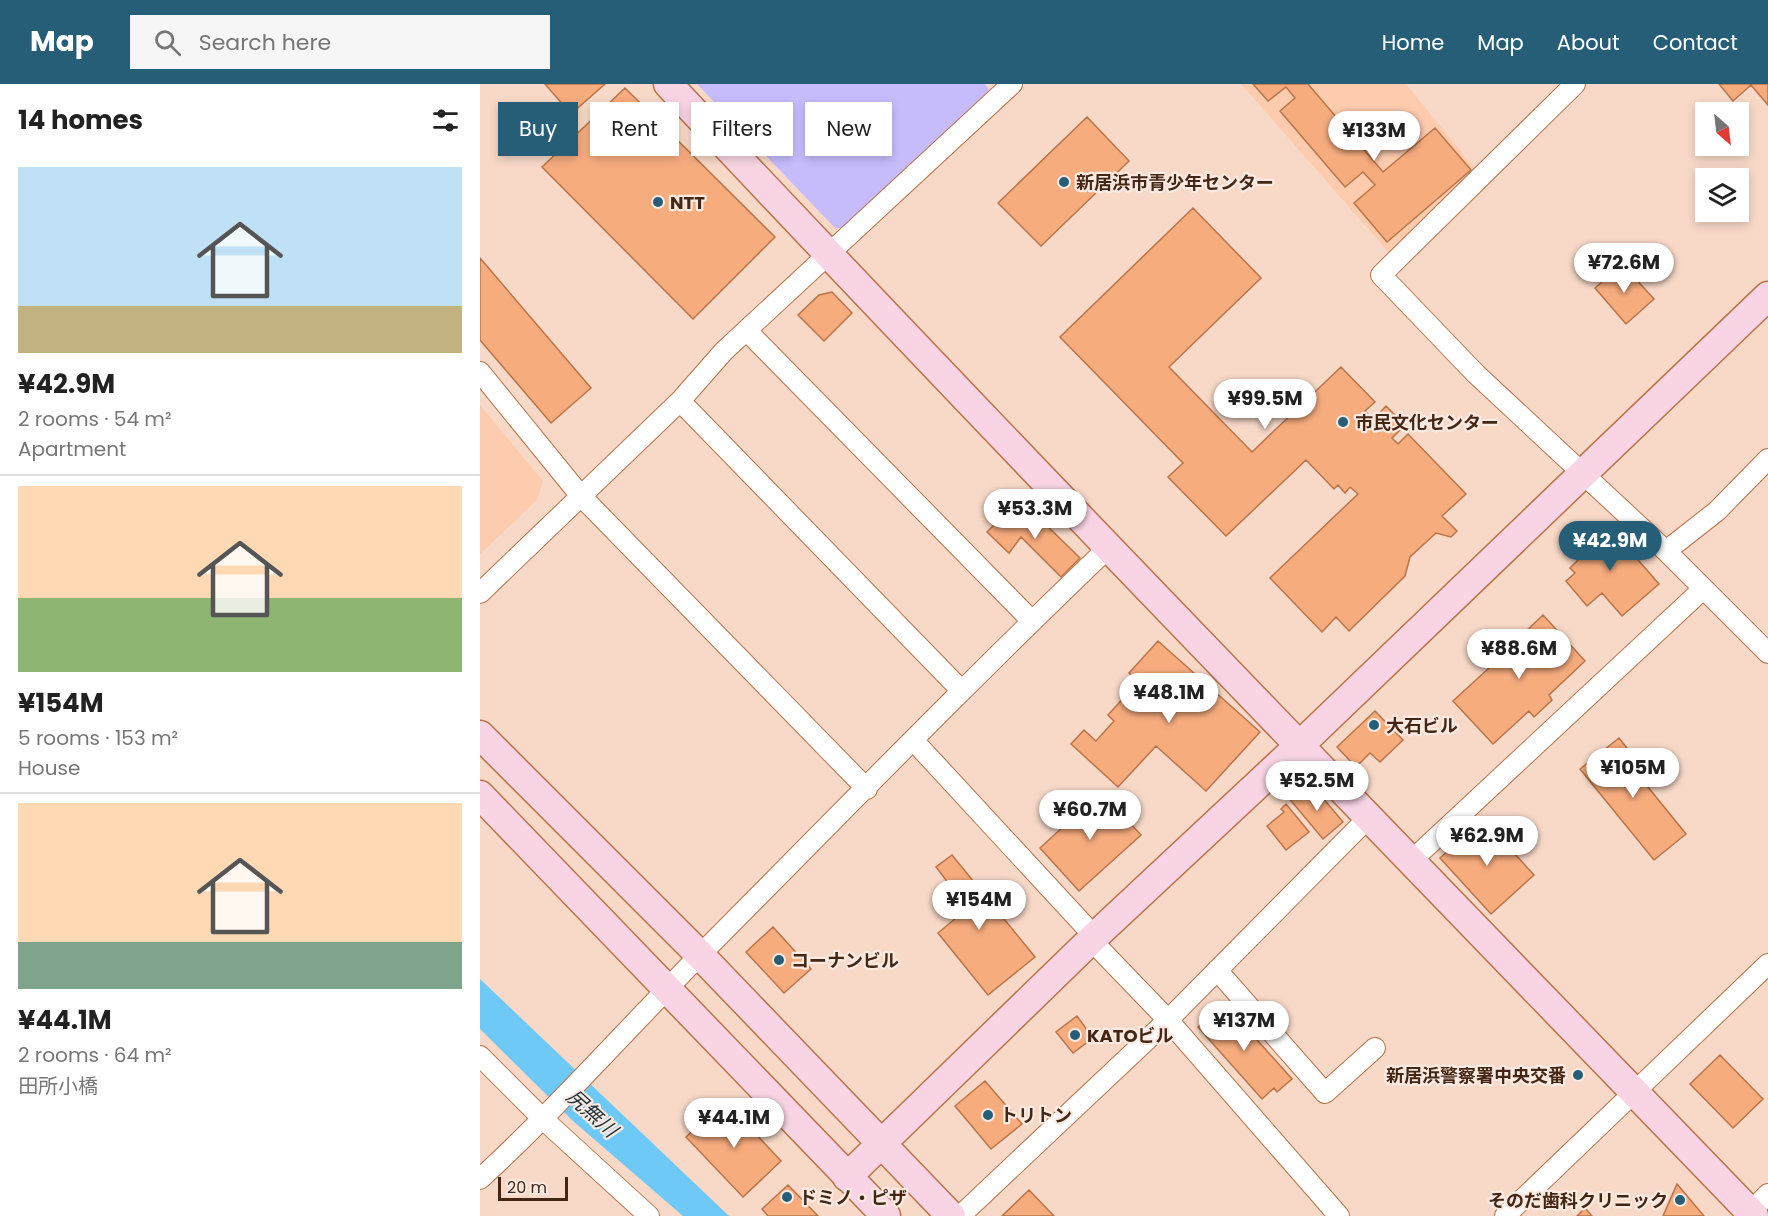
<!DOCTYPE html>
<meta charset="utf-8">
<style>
:root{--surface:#fff;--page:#f6f6f6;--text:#222;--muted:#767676;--line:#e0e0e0;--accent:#265e78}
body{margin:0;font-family:Poppins,"Noto Sans JP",sans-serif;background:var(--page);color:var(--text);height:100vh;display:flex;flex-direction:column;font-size:22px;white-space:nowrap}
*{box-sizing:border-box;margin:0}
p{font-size:20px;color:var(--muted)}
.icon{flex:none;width:33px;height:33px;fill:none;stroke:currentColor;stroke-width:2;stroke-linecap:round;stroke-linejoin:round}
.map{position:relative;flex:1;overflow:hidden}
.panel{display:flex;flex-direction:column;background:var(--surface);width:480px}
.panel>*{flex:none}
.banner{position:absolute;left:18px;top:18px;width:570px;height:54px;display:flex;gap:12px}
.needle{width:39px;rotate:152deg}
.buttons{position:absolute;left:1215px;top:18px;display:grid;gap:12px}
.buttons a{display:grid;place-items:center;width:54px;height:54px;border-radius:0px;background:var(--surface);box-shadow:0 3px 9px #0003;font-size:30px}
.scale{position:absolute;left:18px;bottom:15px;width:70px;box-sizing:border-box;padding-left:6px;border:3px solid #432614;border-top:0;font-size:16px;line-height:21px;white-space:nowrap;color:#432614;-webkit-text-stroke:4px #faeae1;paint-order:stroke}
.price{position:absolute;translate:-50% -51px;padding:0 14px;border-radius:21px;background:#fff;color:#222;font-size:20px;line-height:39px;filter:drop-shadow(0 2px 3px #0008)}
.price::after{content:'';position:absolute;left:50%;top:36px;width:18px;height:14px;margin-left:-9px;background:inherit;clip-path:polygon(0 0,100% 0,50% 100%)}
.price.current{background:var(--accent);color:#fff}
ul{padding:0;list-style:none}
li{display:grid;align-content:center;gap:12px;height:318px;padding:0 18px}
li+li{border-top:2px solid var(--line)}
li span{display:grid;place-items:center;height:186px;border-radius:0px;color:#555}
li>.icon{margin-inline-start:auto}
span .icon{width:108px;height:108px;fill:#fffc;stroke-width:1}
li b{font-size:26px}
h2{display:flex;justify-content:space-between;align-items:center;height:72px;padding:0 18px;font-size:26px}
.tag{padding:0 21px;border-radius:0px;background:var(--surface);box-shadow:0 3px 9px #0003;font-size:21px;line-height:54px}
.tag.current{background:var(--accent);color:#fff}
header{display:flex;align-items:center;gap:36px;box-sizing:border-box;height:84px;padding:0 30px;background:var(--accent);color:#fff}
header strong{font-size:28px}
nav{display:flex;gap:33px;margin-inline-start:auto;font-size:21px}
.search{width:420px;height:54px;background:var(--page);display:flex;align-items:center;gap:15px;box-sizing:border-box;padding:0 21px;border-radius:0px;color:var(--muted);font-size:22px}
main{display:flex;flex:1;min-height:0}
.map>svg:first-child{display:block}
</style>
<header>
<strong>Map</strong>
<div class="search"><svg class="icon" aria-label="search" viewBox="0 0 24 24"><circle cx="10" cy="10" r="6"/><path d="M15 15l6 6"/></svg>Search here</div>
<nav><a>Home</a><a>Map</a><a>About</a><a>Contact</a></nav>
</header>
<main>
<section class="panel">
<h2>14 homes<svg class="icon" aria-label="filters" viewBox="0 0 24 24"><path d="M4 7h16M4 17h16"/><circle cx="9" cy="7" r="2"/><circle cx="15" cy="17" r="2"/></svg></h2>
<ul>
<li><span style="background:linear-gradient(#bfe0f5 75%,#c2b280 0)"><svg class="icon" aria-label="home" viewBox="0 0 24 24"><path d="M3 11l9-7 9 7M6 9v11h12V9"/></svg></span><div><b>¥42.9M</b><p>2 rooms · 54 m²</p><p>Apartment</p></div></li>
<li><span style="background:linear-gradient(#ffd9b3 60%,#8fb573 0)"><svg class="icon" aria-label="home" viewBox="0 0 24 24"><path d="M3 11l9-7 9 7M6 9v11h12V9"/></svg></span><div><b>¥154M</b><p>5 rooms · 153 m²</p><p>House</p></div></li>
<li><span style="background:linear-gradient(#ffd9b3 75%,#7fa58c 0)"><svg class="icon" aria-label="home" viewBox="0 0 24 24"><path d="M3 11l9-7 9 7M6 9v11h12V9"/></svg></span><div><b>¥44.1M</b><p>2 rooms · 64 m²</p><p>田所小橋</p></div></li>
</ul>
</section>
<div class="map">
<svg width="1288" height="1132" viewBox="0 0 1288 1132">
<rect width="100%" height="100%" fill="#f8d9c8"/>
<path fill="#fdcbae" d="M761,0H926L997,87L911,171Z
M0,321L63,397L57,416L0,470Z"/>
<path fill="#c6bcfc" d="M217,0H505L509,6L368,144H355Z"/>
<path fill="#6fc9f6" d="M0,895L249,1132H203L93,1037L0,945Z"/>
<path fill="#f7ac7e" stroke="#b97449" stroke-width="1.5" d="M65,0H125L91,30Z
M773,0H828L903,88L955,44L991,86L907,158L874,119L895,101L883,88L865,103L800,27L815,14L806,3L788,17Z
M1239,0H1288V21L1271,1L1253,17Z
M145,4L295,153L213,235L62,83Z
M607,33L649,77L561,162L518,119Z
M713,124L781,194L689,283L772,368L861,283L895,318L885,327L893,336L906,322L925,341L912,354L918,360L928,350L986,410L962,432L977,447L971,453L956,449L930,473L925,492L869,547L856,533L842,548L790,494L878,410L870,403L865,409L858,401L854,405L826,376L746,452L688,393L703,379L580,253Z
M0,174L111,304L71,339L0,256Z
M1142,180L1174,215L1146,240L1115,204Z
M352,208L372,229L344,257L318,231L339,211Z
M541,423L560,442L563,438L600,474L581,493L541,453L529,469L507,448L521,434L526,438Z
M1126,439L1179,500L1142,532L1122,509L1107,522L1086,497L1095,489L1090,484L1098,476L1092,469Z
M1063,531L1105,577L1069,611L1072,616L1054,633L1049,627L1013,660L973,617L1009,584L1002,576L1018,560L1025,567Z
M678,557L780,648L726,707L676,662L638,703L591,660L604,646L616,657L634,637L628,631L658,598L649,589Z
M895,627L923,656L900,678L890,669L876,683L857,663Z
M1139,654L1157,677L1151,682L1206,750L1174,776L1100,685Z
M824,704L831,713L837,707L863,738L843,755L808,713L814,708L819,711Z
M621,708L661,751L599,807L560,764Z
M806,720L829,748L806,766L787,742L804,728L801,725Z
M1003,735L1054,791L1011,830L960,774Z
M472,771L555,873L508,911L458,849L476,834L457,810L469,800L456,783Z
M293,843L331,885L304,909L266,868Z
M744,919L812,995L797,1008L794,1004L782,1015L718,943Z
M597,932L613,954L593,969L576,948Z
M1240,971L1283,1015L1253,1044L1210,1000Z
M505,997L542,1040L511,1065L475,1022Z
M245,1017L301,1077L263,1113L206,1053Z
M1197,1100L1224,1132H1183Z
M308,1101L338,1132H288L282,1125Z
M549,1106L574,1132H522Z
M1105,1124L1112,1132H1097Z"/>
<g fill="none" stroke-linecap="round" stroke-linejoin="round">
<defs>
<path id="street" d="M1095,0L901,191L996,290L1186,467L1288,569
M268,248L552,537
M0,288L100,411L387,705
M200,317L481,606
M1186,467L1237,427L1288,375
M0,509L200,317L244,267L532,0
M433,656L615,853
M930,778L1223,505
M611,856L688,936L859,1132
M737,886L845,1009L895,964
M0,972L64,1036L169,1132
M0,1095C78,1023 148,944 222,869C357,733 491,595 629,463
M1270,1128L1288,1110
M480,1132L688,936L889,733
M1025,1132L1288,880"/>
<path id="secondary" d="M188,0C546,381 911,756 1274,1132
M0,651L220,871L471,1132
M0,711L406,1132
M367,1093L611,856L821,660L1288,212"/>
</defs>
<use href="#street" stroke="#b87348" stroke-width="22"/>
<use href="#secondary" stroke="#b87348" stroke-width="31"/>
<use href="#street" stroke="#fff" stroke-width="20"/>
<use href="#secondary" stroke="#f8d4e5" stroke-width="28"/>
</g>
<g fill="#265e78" stroke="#faeae1" stroke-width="2">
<circle cx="584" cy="98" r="6"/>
<circle cx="178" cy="118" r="6"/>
<circle cx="863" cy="338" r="6"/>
<circle cx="894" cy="641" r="6"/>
<circle cx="299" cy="876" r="6"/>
<circle cx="595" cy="951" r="6"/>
<circle cx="1098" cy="991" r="6"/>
<circle cx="508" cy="1031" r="6"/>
<circle cx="307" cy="1113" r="6"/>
<circle cx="1200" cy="1116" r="6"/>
</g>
<g text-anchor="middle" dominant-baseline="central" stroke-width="4.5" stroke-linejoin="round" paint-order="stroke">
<g font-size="18" font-weight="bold" fill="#432614" stroke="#faeae1" text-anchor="start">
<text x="596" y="98">新居浜市青少年センター</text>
<text x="190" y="118">NTT</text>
<text x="875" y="338">市民文化センター</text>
<text x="906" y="641">大石ビル</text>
<text x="311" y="876">コーナンビル</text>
<text x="607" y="951">KATOビル</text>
<text x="1086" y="991" text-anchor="end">新居浜警察署中央交番</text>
<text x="520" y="1031">トリトン</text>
<text x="319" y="1113">ドミノ・ピザ</text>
<text x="1188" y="1116" text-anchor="end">そのだ歯科クリニック</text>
</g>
<g font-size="20" font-style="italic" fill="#1d323c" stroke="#faeae1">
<text transform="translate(112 1029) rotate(42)">尻無川</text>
</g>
</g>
</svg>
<div class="buttons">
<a><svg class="needle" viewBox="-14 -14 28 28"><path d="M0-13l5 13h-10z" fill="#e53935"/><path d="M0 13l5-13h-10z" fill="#767676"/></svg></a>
<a><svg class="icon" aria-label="layers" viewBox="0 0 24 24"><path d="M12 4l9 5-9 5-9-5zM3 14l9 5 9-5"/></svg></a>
</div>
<div class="scale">20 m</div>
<b class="price" style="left:894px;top:78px">¥133M</b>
<b class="price" style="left:1144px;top:210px">¥72.6M</b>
<b class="price" style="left:785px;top:346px">¥99.5M</b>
<b class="price" style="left:555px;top:456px">¥53.3M</b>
<b class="price current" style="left:1130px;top:488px">¥42.9M</b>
<b class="price" style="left:1039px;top:596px">¥88.6M</b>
<b class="price" style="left:689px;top:640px">¥48.1M</b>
<b class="price" style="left:1153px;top:715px">¥105M</b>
<b class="price" style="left:837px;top:728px">¥52.5M</b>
<b class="price" style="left:610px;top:757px">¥60.7M</b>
<b class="price" style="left:1007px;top:783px">¥62.9M</b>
<b class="price" style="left:499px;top:847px">¥154M</b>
<b class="price" style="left:764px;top:968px">¥137M</b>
<b class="price" style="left:254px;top:1065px">¥44.1M</b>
<div class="banner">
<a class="tag current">Buy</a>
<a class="tag">Rent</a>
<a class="tag">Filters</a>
<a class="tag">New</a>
</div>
</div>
</main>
